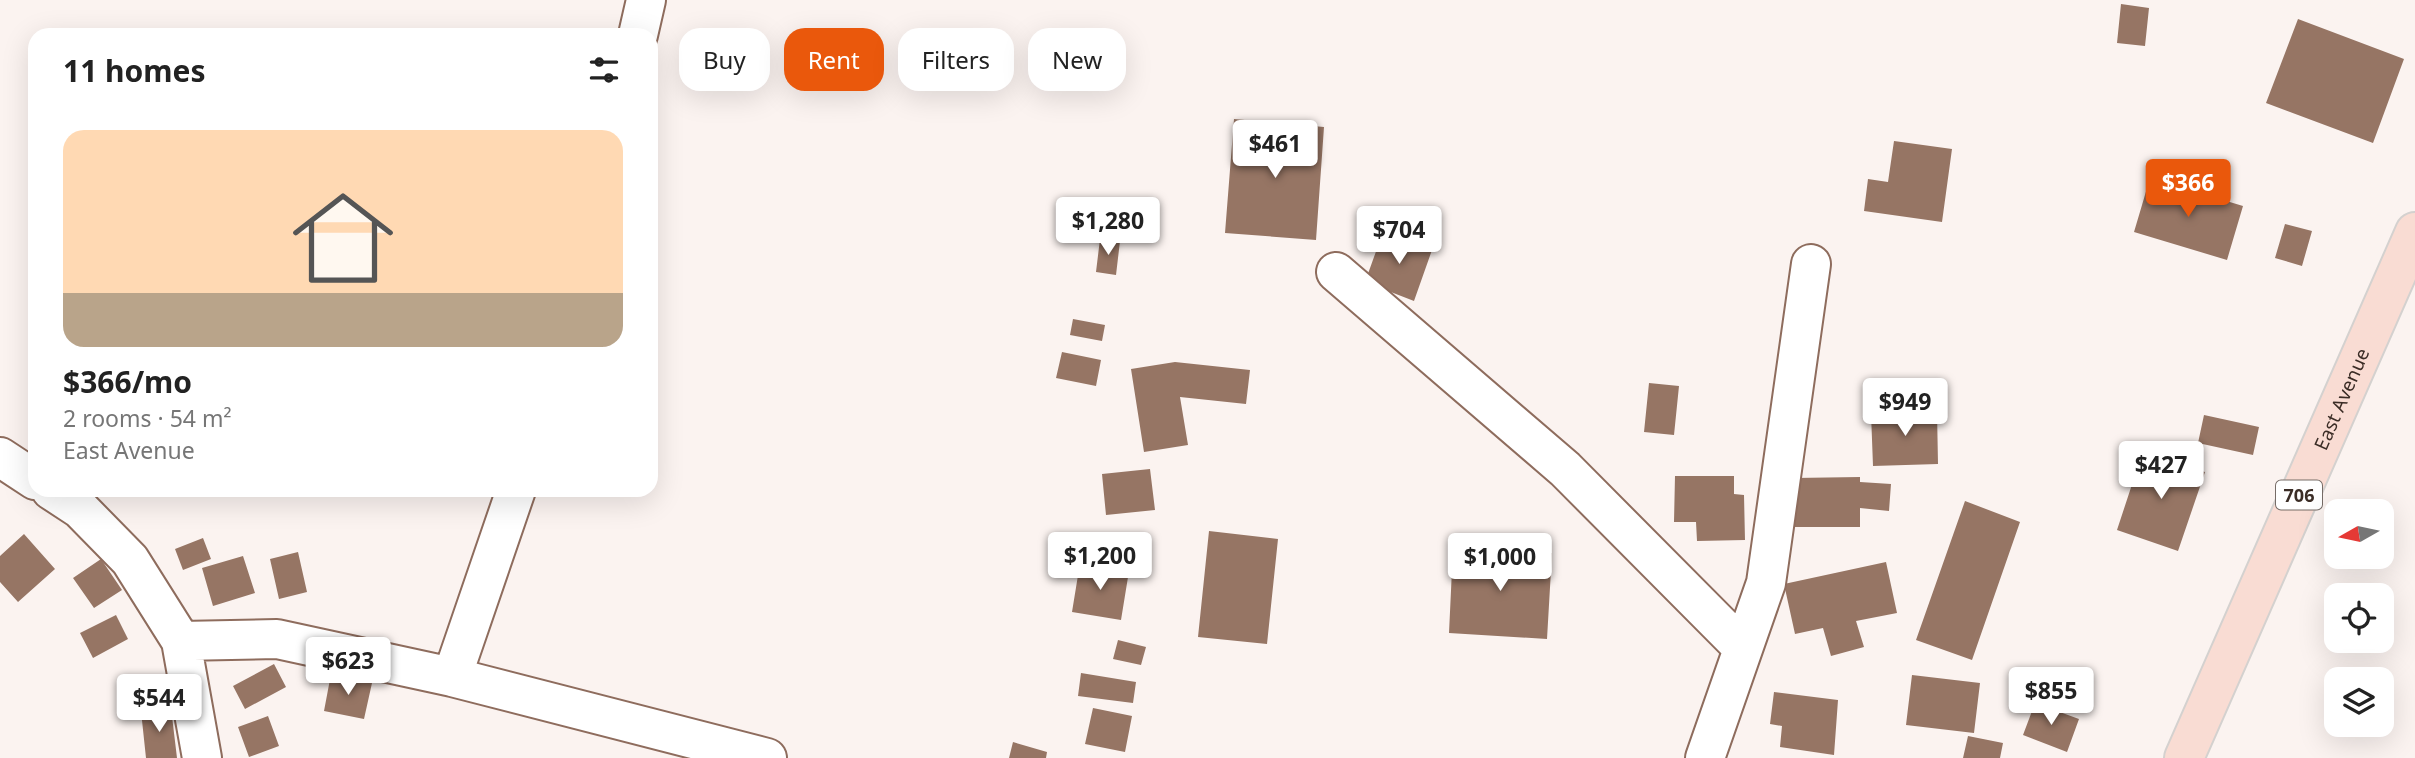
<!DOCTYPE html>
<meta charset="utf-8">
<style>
:root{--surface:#fff;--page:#f6f6f6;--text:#222;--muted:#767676;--accent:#ea580c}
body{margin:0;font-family:"Noto Sans",sans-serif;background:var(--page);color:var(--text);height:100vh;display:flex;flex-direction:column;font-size:26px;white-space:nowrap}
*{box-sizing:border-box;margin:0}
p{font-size:23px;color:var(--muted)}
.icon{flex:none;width:38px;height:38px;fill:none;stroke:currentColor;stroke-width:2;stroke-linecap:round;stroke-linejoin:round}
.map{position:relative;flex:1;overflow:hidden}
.drawer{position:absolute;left:28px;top:28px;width:630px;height:469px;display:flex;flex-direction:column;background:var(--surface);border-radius:21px;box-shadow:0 7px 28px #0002}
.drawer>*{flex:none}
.guide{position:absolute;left:679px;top:28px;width:665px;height:63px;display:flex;gap:14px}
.needle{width:46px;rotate:261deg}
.buttons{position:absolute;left:2324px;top:499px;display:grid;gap:14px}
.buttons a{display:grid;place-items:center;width:70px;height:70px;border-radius:14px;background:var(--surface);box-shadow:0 7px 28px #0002;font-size:35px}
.price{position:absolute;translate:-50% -60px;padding:0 16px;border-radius:7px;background:#fff;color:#222;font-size:23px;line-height:46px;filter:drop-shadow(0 2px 4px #0008)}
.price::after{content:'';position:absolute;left:50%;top:42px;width:21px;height:16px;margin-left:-10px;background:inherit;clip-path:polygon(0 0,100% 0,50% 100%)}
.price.on{background:var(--accent);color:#fff}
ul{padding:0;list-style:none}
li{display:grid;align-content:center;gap:14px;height:371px;padding:0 35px}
li span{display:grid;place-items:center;height:217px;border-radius:21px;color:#555}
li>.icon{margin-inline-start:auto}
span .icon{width:126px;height:126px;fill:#fffc;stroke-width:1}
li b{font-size:30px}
h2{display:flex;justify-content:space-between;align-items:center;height:84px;padding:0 35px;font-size:30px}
.pill{padding:0 24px;border-radius:21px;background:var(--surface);box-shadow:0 7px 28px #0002;font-size:24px;line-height:63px}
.pill.on{background:var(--accent);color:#fff}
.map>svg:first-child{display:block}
</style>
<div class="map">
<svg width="2415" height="758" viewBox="0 0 2415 758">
<rect width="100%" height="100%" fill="#fbf3f0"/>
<path fill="#967564" d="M2121,4L2149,8L2145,46L2117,43Z
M2298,19L2404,59L2373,143L2266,103Z
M1234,119L1324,127L1316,240L1225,233Z
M1894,141L1952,149L1942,222L1864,211L1868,179L1888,182Z
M2150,178L2243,206L2227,260L2134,232Z
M2285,224L2312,231L2302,266L2275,258Z
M1383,232L1432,250L1414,301L1365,282Z
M1100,239L1120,241L1116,275L1096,272Z
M1073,319L1105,325L1102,341L1070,335Z
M1062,352L1101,360L1096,386L1056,378Z
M1175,362L1250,370L1246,404L1180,397L1188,445L1144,452L1131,369Z
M1649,383L1679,386L1674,435L1644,432Z
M1937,411L1938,464L1873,466L1871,413Z
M2204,415L2259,427L2253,455L2198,443Z
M2143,451L2205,472L2178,551L2117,530Z
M1150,469L1155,510L1106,515L1102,474Z
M1675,476H1734V494L1744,495L1745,540L1697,541L1696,522H1674Z
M1860,477V482L1891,484L1889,511L1860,508V527H1795L1794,478Z
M1965,501L2020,522L1972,660L1916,640Z
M1209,531L1278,539L1267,644L1198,637Z
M24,534L55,569L18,602L0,582V556Z
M203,538L211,559L183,570L175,549Z
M1453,548L1552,553L1547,639L1449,633Z
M298,552L307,592L279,599L270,559Z
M243,556L255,593L213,606L202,568Z
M101,559L122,590L94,608L73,578Z
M1886,562L1897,613L1856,621L1864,647L1831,656L1823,628L1795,634L1784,584Z
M1080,563L1129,571L1121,620L1072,612Z
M116,615L128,639L93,658L80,633Z
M1118,640L1146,647L1141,665L1113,659Z
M274,664L286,687L245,709L233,686Z
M1081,673L1136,682L1133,703L1078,696Z
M331,674L372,683L364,719L324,711Z
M1912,675L1980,683L1974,733L1906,725Z
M1774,692L1838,700L1834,755L1780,747L1782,726L1770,724Z
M2035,703L2079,719L2067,752L2023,735Z
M171,708L177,758H146L141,711Z
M1093,708L1132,716L1125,752L1085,744Z
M268,716L279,746L249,757L238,727Z
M1968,736L2003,743L2000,758H1963Z
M1013,742L1047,752L1046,758H1009Z"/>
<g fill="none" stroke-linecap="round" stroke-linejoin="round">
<defs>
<path id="minor" d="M638,35L646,0
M1336,272L1565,469L1743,648
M0,457L35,480
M51,490L80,509L130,560L181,641L202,758
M181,641L277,639L452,677L767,758
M452,677L516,490
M1705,758L1766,583L1811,264"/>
<g id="major">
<path id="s1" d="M2184,758L2415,232"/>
</g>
</defs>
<use href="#minor" stroke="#8e6c5d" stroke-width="42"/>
<use href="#major" stroke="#d4d1cf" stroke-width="42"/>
<use href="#minor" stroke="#fff" stroke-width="38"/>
<use href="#major" stroke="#f9dcd3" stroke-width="38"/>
</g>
<g text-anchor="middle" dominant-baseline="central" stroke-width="6" stroke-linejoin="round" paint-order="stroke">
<rect fill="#fff" stroke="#766c67" stroke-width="2" x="2276" y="480.5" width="46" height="29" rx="5"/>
<g font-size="18" font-weight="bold" fill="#3b2d26">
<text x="2299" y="495">706</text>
</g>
<g font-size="19" fill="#3b2d26" stroke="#fff">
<text stroke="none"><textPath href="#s1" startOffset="392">East Avenue</textPath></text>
</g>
</g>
</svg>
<div class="buttons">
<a><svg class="needle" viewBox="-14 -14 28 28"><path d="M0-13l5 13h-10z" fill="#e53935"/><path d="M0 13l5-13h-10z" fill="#767676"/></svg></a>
<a><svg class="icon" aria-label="locate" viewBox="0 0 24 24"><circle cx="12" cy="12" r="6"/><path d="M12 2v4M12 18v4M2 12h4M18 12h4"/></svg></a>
<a><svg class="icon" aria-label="layers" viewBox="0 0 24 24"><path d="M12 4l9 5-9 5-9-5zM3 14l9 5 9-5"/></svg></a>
</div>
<b class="price" style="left:1275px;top:180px">$461</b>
<b class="price on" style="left:2188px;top:219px">$366</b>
<b class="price" style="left:1108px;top:257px">$1,280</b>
<b class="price" style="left:1399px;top:266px">$704</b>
<b class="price" style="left:1905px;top:438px">$949</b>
<b class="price" style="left:2161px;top:501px">$427</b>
<b class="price" style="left:1100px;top:592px">$1,200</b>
<b class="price" style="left:1500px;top:593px">$1,000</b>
<b class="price" style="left:348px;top:697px">$623</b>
<b class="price" style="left:2051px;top:727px">$855</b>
<b class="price" style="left:159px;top:734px">$544</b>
<div class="guide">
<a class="pill">Buy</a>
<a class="pill on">Rent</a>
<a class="pill">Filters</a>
<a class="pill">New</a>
</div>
<section class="drawer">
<h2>11 homes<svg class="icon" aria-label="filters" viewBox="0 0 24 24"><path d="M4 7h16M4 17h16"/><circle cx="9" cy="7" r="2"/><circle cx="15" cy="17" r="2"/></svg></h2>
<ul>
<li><span style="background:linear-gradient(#ffd9b3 75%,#b9a48a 0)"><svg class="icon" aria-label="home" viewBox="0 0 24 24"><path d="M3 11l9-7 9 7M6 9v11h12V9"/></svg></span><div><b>$366/mo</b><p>2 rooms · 54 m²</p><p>East Avenue</p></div></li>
</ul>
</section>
</div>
